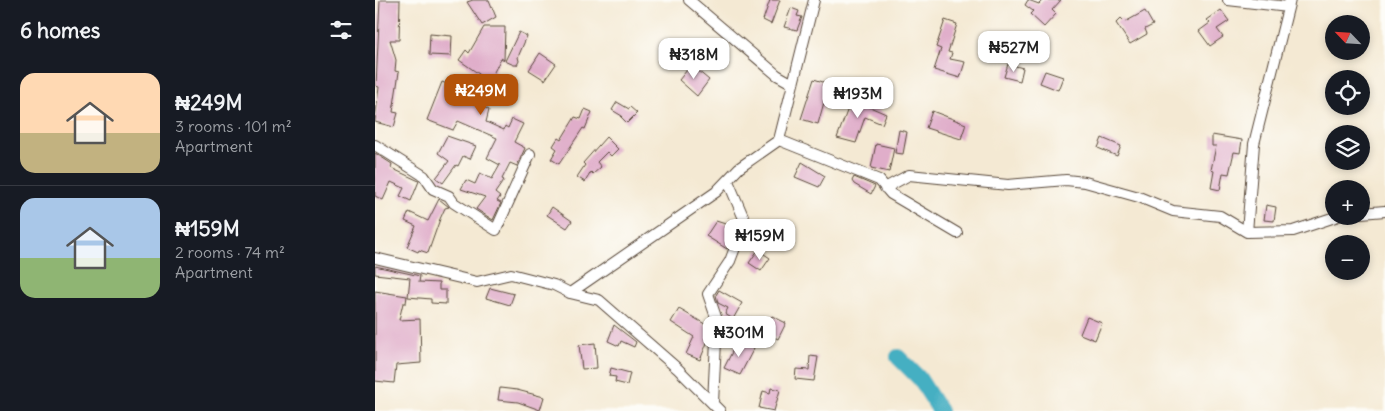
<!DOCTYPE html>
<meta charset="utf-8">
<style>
:root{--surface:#171b24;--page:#242831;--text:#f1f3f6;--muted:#9ea1a6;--line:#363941;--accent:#b45309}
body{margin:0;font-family:Delius,sans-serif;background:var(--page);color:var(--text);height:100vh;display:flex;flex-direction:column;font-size:19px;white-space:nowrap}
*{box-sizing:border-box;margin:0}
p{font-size:16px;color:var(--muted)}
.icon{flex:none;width:28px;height:28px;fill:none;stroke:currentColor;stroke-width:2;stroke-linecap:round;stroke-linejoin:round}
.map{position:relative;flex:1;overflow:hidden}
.sheet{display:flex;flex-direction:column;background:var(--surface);width:375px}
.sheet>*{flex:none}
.needle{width:32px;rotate:295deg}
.buttons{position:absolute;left:950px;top:15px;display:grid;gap:10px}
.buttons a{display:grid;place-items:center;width:45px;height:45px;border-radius:50%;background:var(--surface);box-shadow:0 2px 8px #0003;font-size:25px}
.price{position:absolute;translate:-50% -42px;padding:0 11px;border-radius:10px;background:#fff;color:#222;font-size:16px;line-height:32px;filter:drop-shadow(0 1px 2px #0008)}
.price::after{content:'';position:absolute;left:50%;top:30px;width:15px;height:11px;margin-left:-8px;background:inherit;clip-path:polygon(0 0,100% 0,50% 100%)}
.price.current{background:var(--accent);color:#fff}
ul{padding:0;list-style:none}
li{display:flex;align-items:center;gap:15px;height:125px;padding:0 20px}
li+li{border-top:1px solid var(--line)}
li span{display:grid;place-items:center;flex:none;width:140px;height:100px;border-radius:15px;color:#555}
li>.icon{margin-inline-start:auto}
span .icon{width:60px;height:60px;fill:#fffc;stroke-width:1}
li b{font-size:21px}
h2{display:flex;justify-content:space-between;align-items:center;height:60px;padding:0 20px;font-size:21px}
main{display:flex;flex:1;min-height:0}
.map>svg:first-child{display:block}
</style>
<main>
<section class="sheet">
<h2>6 homes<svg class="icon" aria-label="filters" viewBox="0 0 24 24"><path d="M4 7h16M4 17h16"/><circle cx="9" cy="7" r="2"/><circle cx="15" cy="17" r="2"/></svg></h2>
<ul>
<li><span style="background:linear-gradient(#ffd9b3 60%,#c2b280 0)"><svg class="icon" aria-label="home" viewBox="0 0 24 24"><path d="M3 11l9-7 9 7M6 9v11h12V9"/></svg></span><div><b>₦249M</b><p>3 rooms · 101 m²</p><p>Apartment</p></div></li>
<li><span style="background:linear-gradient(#a9c7e8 60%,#8fb573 0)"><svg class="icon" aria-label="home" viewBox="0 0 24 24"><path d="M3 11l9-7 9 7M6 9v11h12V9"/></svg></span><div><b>₦159M</b><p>2 rooms · 74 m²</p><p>Apartment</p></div></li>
</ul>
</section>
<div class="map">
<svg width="1010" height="411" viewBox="0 0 1010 411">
<rect width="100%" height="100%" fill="#fdfcf7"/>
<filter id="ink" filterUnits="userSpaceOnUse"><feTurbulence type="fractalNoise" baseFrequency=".02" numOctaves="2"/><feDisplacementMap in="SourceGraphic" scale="10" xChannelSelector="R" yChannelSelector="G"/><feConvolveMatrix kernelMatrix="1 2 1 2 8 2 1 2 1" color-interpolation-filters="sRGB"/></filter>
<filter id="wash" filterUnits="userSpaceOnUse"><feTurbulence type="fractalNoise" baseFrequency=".0096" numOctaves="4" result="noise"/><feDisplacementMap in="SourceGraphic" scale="20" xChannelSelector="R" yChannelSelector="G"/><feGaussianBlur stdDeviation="1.12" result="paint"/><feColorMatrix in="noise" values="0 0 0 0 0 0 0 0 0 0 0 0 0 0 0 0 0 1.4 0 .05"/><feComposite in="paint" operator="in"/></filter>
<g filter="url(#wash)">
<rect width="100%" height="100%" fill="#f4e9d3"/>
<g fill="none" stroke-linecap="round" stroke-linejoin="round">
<path stroke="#44afc2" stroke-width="16" d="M523,357L544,378L565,411"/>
</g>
<g id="blocks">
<path fill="#e0aeca" d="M5,0H25L24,40H15L21,60L20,71L24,72L18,112L23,113L19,127L0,122L4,87L1,86Z
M98,0H114L121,17L107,25L92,2Z
M395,0H405L396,24L388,20Z
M653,0L664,4L668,0H686L677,10L681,14L669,27L655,14L658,11L650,5Z
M416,8L424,11L422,16L427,17L422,30L409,27Z
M846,10L854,21L842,29L848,37L835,46L824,31L835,23L832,20Z
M770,11L778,25L770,29L772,34L755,44L741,23L746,18L750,22Z
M570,20L582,24L573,52L577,53L575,59L590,62L585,78L559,70L566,49L561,47Z
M109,27H130L129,60L126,58L103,104L114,110L111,122L129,130L130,126L133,128L137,119L148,124L139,142L150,148L142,166L135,163L127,179L129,180L120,193L125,197L122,201L126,203L118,220L101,209L110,197L86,189L91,180L100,184L105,173L117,179L125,165L112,158L122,138L83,121L78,130L52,120L67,82L92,92L93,90L96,91L104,74L84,60L91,50L94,53Z
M144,32L152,36L143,57L144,61L142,65H139L130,61Z
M55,34L77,36L76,56L54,55Z
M165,53L181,64L170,80L154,70Z
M633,64L648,68L645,81L629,77Z
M316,65L334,80L322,96L304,80Z
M670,71L688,77L683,90L665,83Z
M439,79L454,84L443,124L426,119Z
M478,95L489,100L488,104L511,114L507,124L490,117L481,143L462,138Z
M242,102L254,109L255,107L262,113L252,123L246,117L247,116L237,110Z
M210,109L217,112L210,129L208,128L184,164L176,159L182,149L178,146L183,138L186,140L200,117L206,119Z
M557,111L591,124L586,139L551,128Z
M524,130L532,132L528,154L520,153Z
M837,135L867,140L865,153L859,152L854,174L848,173L845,190L836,188L839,171L836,170L841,146H837Z
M72,136L101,146L95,159L88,156L83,166L81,165L68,183L61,178L74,161L63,153Z
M231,137L243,149L236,156L232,152L222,162L226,167L218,174L216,172L210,182L202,177L210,165L208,163Z
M727,138L746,146L742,156L723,148Z
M501,144L519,148L514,172L496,168Z
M0,153L17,164L16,168L44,181L36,201L25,196L29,188L16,182L8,200L0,196Z
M427,162L450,176L444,187L420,177Z
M479,177L500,186L496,194L479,184L477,181Z
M64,199L74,207L70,208L65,219L53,253L44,250L43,252L32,247L41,226L30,221L34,212L53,221Z
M891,205L901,207L899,221L889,220Z
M177,207L197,221L192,228L172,215Z
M341,221L360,227L352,249L331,236Z
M383,250L395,258L386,271L374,263Z
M0,266L45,276L44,282L64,283V290H71V304L56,303V299L33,297L35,278L0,274Z
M115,288L139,294L135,305L111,298Z
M344,290L367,303L358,319L350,314L353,308L343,303L341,295Z
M0,291L32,296L31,303H28L24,320L45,319L46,363L21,365L19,383L0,381Z
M304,309L335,327L334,338L325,360L311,354L319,337L296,322Z
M397,316L411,323L403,339L389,332Z
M712,317L727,323L720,340L705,334Z
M239,325L261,342L259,347L246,341L244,346L233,341Z
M363,340L379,348L365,375L349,368Z
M220,343L222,368L207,369L204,345Z
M435,356L443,357L439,381L420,379L421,369L434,370Z
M236,368L255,373L252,385L240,382L241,377L234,376Z
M125,388L142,390L169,397L165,410L143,402L123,400Z
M396,388L405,390L399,411L384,408L388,391L395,393Z"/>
</g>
</g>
<g filter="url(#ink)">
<use href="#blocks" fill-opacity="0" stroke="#574739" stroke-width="1"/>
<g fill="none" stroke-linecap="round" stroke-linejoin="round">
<defs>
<path id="minor" d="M314,0L402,75L418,84
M853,0L913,7
M404,140L504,180L516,194L582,233
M0,145L49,176L58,189L74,196L79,203L121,230L155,154
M510,188L534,175L633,185L691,180L710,182L764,197L798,211L845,216L872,232L918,231L963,216
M986,213L1010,211
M872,232L879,144L915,0
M0,258L102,282L136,274L179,285L195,293L224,300L303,369L345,411
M195,293L341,192L364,168L404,140L439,0
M338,403L342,320L333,294L355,261L370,221L353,181"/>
</defs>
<use href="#minor" stroke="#574739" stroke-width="12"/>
<use href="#minor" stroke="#fff" stroke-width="10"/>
</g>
</g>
</svg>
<div class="buttons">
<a><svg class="needle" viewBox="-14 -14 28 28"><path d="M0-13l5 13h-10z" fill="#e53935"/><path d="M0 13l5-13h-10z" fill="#9ea1a6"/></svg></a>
<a><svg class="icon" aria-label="locate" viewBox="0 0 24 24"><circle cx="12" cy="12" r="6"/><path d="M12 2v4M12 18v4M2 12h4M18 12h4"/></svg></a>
<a><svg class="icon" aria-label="layers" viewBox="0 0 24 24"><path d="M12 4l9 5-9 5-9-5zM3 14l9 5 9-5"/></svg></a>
<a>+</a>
<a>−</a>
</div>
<b class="price" style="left:639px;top:73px">₦527M</b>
<b class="price" style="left:319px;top:80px">₦318M</b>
<b class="price current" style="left:106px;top:116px">₦249M</b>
<b class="price" style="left:483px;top:119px">₦193M</b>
<b class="price" style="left:385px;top:261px">₦159M</b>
<b class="price" style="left:364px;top:358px">₦301M</b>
</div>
</main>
